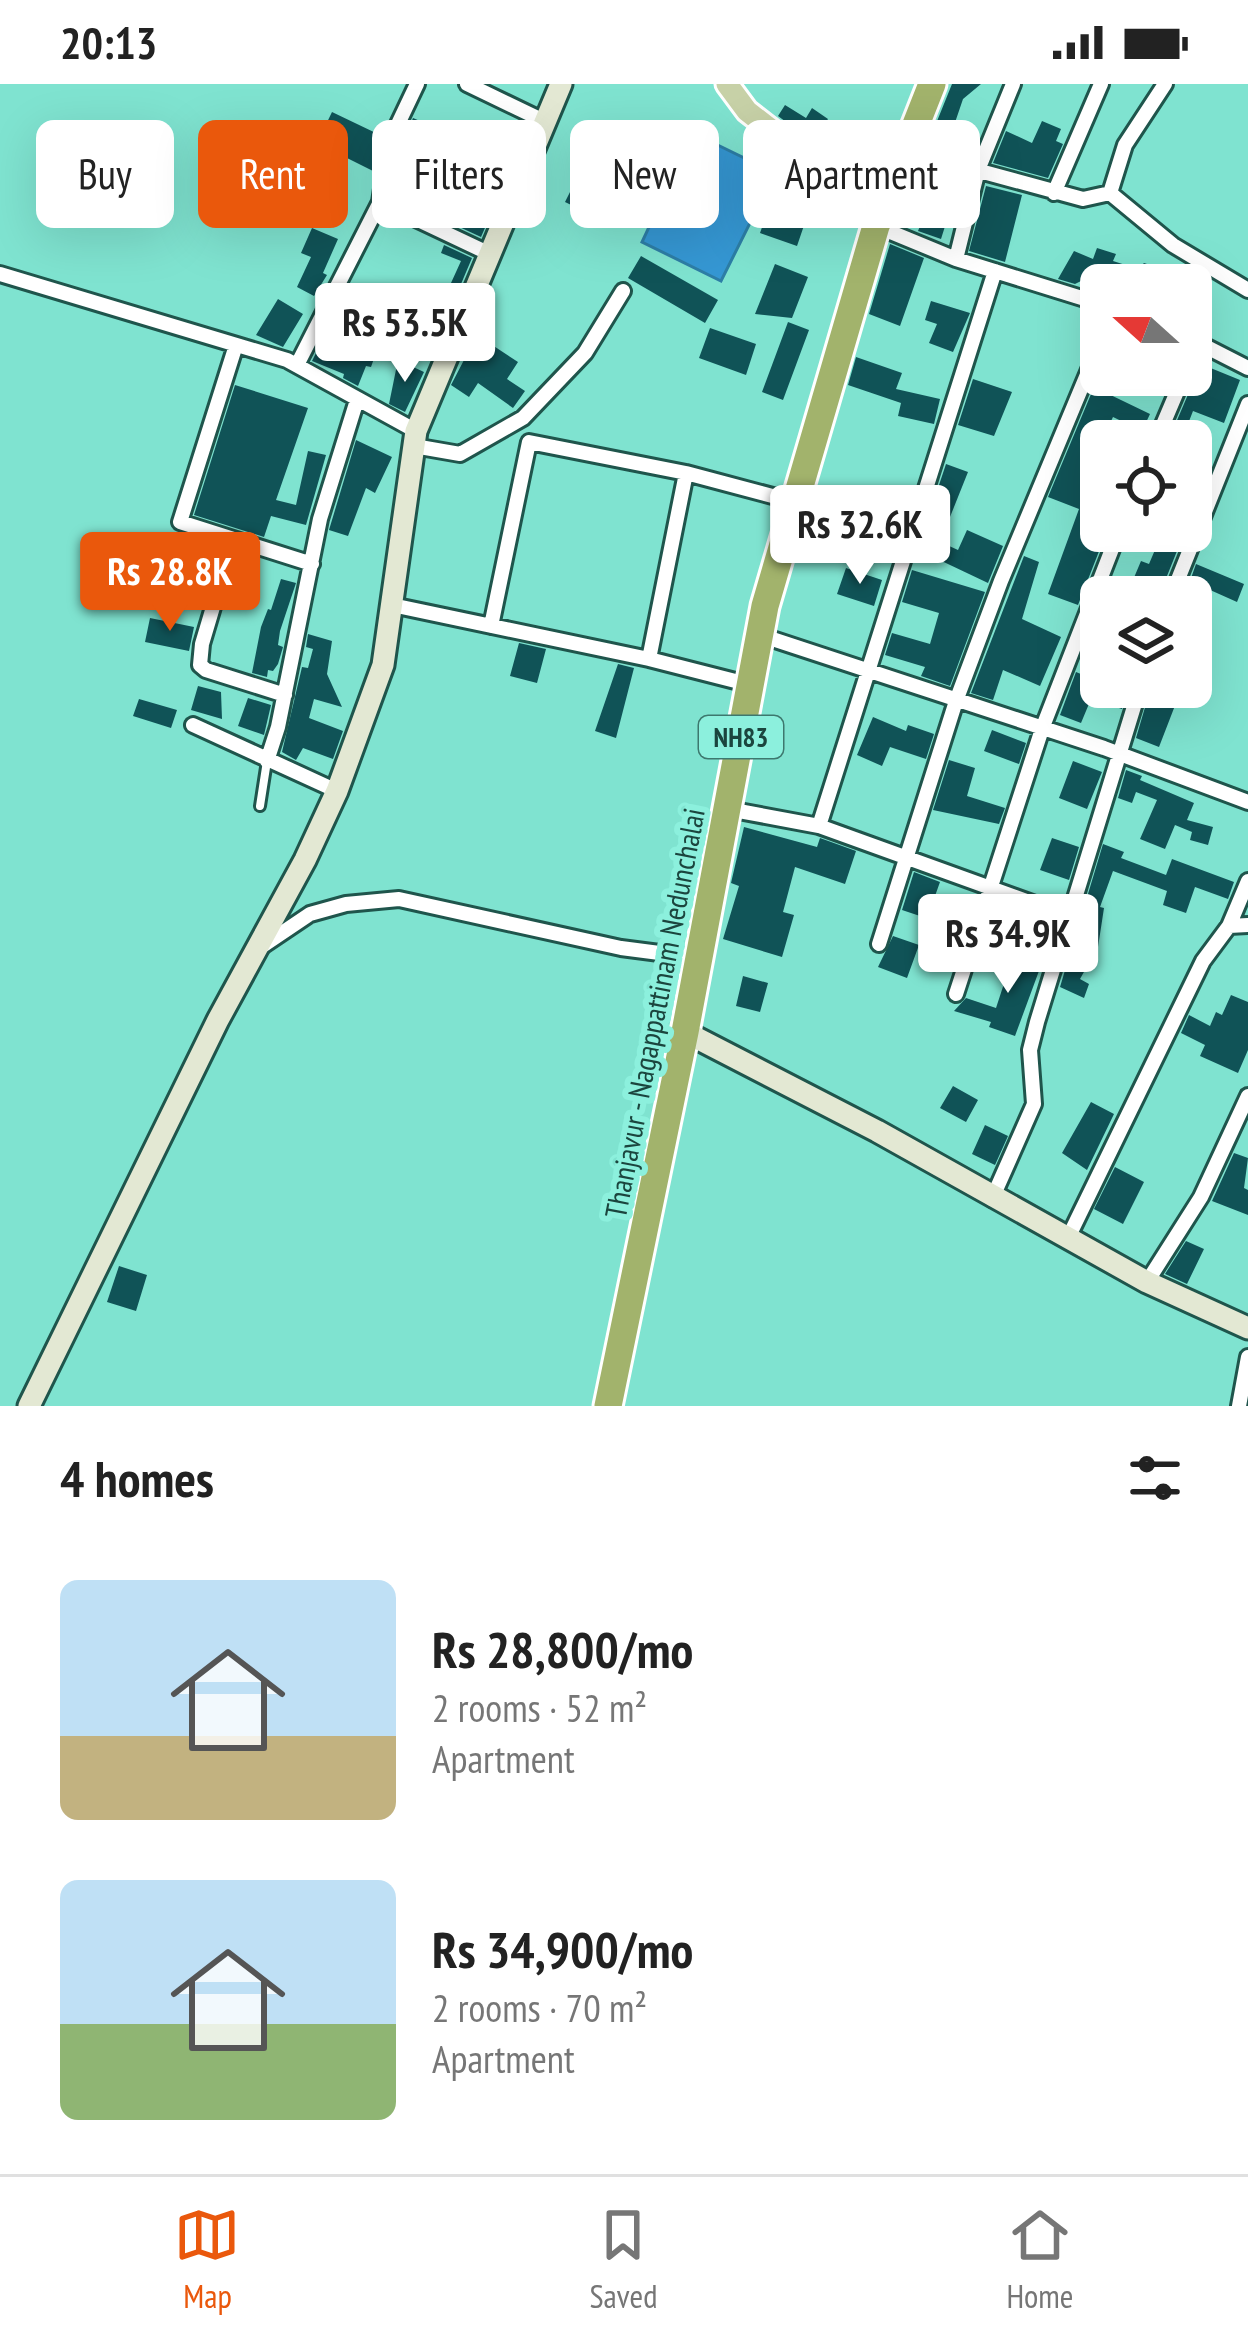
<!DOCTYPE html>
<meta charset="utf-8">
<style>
:root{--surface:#fff;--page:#f6f6f6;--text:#222;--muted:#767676;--line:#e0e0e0;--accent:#ea580c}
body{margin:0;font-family:"PT Sans Narrow",sans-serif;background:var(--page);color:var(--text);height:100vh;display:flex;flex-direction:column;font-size:45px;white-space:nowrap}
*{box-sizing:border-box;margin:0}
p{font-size:39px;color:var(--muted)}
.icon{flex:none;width:66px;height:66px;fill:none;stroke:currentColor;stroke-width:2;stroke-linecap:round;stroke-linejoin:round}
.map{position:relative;height:1322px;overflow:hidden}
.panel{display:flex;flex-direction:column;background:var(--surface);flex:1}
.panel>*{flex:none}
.hud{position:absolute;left:36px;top:36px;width:1176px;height:108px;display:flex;gap:24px}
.needle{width:78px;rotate:291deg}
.controls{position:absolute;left:1080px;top:180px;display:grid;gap:24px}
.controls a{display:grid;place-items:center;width:132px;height:132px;border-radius:18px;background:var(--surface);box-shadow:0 12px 48px #0002;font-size:60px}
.price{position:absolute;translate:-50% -102px;padding:0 27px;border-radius:12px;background:#fff;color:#222;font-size:39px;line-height:78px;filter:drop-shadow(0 3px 6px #0008)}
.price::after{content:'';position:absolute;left:50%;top:72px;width:36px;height:27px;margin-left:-18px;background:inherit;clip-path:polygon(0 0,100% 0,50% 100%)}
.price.active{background:var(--accent);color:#fff}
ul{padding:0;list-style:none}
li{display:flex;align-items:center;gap:36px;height:300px;padding:0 60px}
li span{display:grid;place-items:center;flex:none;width:336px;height:240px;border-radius:18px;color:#555}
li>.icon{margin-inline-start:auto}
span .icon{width:144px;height:144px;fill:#fffc;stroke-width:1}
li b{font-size:51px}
h2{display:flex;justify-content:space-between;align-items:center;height:144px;padding:0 60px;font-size:51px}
.pill{padding:0 42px;border-radius:18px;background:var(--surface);box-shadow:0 12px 48px #0002;font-size:42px;line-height:108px}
.pill.active{background:var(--accent);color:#fff}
.status{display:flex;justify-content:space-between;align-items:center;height:84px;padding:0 60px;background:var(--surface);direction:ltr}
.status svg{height:33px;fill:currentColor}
.tab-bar{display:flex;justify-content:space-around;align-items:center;height:168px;border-top:3px solid var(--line);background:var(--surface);font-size:33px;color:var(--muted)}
.tab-bar a{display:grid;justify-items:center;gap:6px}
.tab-bar .active{color:var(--accent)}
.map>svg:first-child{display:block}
</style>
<div class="status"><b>20:13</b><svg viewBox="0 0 49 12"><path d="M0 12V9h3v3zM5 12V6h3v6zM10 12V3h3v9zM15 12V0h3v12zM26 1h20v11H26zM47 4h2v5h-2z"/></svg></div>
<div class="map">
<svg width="1248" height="1322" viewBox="0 0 1248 1322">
<rect width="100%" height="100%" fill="#7fe3d0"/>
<path fill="#3597d3" stroke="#2d7ea6" stroke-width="3" d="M693,49L775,89L721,197L642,158Z"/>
<path fill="#105357" d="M952,0H981L963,15L946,65L929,57Z
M785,21L806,34L812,24L828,35L813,58L778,32Z
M332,28L380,51L373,87L317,59Z
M413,34L434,43L425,61L434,64L427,81L399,70Z
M1042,37L1061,45L1056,57L1063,60L1048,94L993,79L1006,47L1032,59Z
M467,55L512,78L503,99L493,95L476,131L488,137L481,153L455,141L468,114L446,104Z
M919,82L956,97L957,93L964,94L959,114L946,110L938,133L947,136L941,155L918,147L922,137L900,132L903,122L909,124Z
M574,100L608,117L600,135L565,118Z
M986,102L1022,111L1005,178L969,167Z
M776,103L813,115L797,162L760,149Z
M312,144L338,155L323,189L327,191L314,212L297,203L311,173L301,169Z
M890,160L924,174L900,242L869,230Z
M444,161L472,174L450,226L440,224L443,208L446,210L461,177L441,169Z
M1097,164L1116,170L1113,177L1138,185L1144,179L1159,184L1153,201L1132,194L1130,201H1101L1100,205L1081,197L1075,200L1058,195L1074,167L1093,175Z
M641,172L718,216L705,239L628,194Z
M775,180L808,193L792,234L755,230Z
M278,215L303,230L283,263L256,251Z
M931,217L970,229L953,268L929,259L937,240L925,236Z
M417,231L443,237L433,268L409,262Z
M788,238L809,246L783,316L762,308Z
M710,244L756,260L746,291L699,274Z
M327,247L377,266L371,283L366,282L358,302L343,294L344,290L312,277Z
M477,251L518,278L507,295L525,307L513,324L478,299L469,313L451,301Z
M856,273L902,289L896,305L940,315L934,340L898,332L901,319L848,301Z
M398,276L424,288L405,328L389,320Z
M1191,276L1240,296L1224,339L1193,327L1186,345L1175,341L1195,294Z
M973,295L1012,308L994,352L958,341Z
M235,301L308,324L276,416L296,421L308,367L326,371L306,441L271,432L264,453L194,431Z
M1094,303L1150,330L1142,347L1113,333L1083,395L1101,402V451L1105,452L1078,521L1048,510L1079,425L1048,413Z
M356,356L392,373L375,409L366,404L348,452L329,446Z
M946,380L968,388L950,433L931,425Z
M967,446L1003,462L988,499L929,471L936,456L958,466Z
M1163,447H1185L1161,507L1133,496L1141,477L1149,480Z
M175,448L219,462L206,509L180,503L186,474L170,470Z
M1024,472L1039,478L1022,535L1061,553L1040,602L1003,586L993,616L971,609Z
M1196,480L1244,500L1237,518L1190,497Z
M846,484L882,496L874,522L837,510Z
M912,486L985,508L950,602L921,592L925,583L885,571L892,549L930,560L939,529L902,518Z
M281,495L296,499L280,547L278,561L283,563L278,580L273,587L268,586L267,593L252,589L261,543L268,525L271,526Z
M150,534L194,543L189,567L145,558Z
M308,550L332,557L327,590L342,623L314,615L309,634L343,647L333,675L303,664L296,676L282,668L302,583L308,584L313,565L306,563Z
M519,559L546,565L537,599L510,592Z
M618,580L634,584L616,654L595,647Z
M1076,588L1098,597L1096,603H1127L1122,625L1091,615L1081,639L1060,631Z
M198,602L221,608L222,635L191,626Z
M1151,603L1181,606L1159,663L1136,654Z
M248,614L271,621L264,651L238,642Z
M139,615L177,626L171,644L133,632Z
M873,633L906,647L908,641L934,650L926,675L890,663L882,682L857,671Z
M992,646L1026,659L1019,680L984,667Z
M949,676L975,684L967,712L1005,724L999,740L933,726Z
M1073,677L1102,688L1087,725L1059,714Z
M1126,686L1142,692L1140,696L1194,719L1187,736L1213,743L1208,761L1190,756L1192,748L1175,741L1165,765L1140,755L1157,716L1136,708L1132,719L1118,714Z
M744,743L817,763L820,754L856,767L845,800L795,783L783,828L794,831L782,873L723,855L739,802L731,799Z
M1052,754L1079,763L1069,796L1040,786Z
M1103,760L1124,768L1121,774L1166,791L1172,775L1234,798L1228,815L1195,803L1186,829L1163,821L1167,807L1113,787L1100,823L1104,824L1098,863L1080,895L1089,900L1084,914L1060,903Z
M914,788L940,798L935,812L967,823L959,845L902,826Z
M893,852L919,861L907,894L878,883Z
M1015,866L1043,876L1015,952L989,943L991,938L954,927L966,914L996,924Z
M743,892L768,899L760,928L736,922Z
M1231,911L1248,918V966L1238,989L1200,972L1205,961L1181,949L1189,931L1210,942L1216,928L1222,931Z
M953,1002L978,1016L966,1038L940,1024Z
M1091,1018L1114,1030L1087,1086L1062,1069Z
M985,1041L1008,1052L995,1081L972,1070Z
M1234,1069L1248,1074L1244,1104L1248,1106V1131L1212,1117Z
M1115,1083L1144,1098L1123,1140L1094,1125Z
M1186,1157L1204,1165L1187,1200L1165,1190Z
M119,1182L147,1191L136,1227L107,1218Z"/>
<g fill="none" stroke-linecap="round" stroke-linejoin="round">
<defs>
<path id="lane" d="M260,722L267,677"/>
<path id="street" d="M467,0L544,37
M1165,0L1125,61L1110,109L1173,161L1248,206
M906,67L1083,115L1110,109
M1054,109L1101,0
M380,118L488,169
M876,142L956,175L1101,220
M956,175L978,86L1013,0
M0,190L287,276L416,347
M1191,255L1248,284
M236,261L180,438L312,480
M297,281L380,118L389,59L417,0
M1156,357L1184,291
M414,362L460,370L523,334L585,269L623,207
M686,389L795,418
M233,456L202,560L200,581L206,586L285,611
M1171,513L1248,320
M392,521L649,575L751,601
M491,542L529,358L686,389L649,575
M760,551L1104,664L1248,718
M193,641L337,707
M267,677L278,643L320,435L357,316
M728,725L819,742L1068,832
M819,742L995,187
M1229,842L1248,797
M879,860L956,617L1001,497L1101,257
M264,861L310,830L346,820L399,815L621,864L698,874
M956,910L1042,645L1119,447
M992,1115L1034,1020L1030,966L1037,938L1140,603
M1068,1154L1203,877L1229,842L1248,841
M1147,1198L1201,1113L1248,1012
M1239,1322L1248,1273"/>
<path id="secondary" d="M685,948L877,1047L1147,1198L1248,1244
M29,1322L218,936L305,776L337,707L383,581L416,347L561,0"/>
<path id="primary" d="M727,0L747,27L828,90L876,142"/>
<path id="highway" d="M608,1322L685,948L765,522L876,142L932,0"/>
</defs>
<use href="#lane" stroke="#1f554c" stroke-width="14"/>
<use href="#street" stroke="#1f554c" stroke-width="20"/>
<use href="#secondary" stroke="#1f554c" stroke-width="27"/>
<use href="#primary" stroke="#fff" stroke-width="27"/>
<use href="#highway" stroke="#fff" stroke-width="33"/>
<use href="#lane" stroke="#fff" stroke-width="8"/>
<use href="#street" stroke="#fff" stroke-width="14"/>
<use href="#secondary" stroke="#e3e8d3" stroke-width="21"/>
<use href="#primary" stroke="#c7d1a7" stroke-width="21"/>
<use href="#highway" stroke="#a2b36c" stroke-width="27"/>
</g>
<g text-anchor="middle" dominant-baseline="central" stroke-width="12" stroke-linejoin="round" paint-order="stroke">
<rect fill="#8cf0dd" stroke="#3d786e" stroke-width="3" x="699" y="632" width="84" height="42" rx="9"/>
<g font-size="27" font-weight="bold" fill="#1b453e">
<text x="741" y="653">NH83</text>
</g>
<g font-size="30" fill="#1b453e" stroke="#8cf0dd">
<text transform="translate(654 929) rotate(-79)">Thanjavur - Nagappattinam Nedunchalai</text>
</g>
</g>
</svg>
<div class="controls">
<a><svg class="needle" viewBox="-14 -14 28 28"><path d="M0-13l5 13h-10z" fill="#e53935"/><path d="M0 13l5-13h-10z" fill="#767676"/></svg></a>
<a><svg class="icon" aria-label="locate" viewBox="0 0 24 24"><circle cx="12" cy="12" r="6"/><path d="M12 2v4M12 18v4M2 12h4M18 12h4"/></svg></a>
<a><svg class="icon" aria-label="layers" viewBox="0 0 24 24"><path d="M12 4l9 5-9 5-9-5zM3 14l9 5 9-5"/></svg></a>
</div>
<b class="price" style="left:405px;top:301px">Rs 53.5K</b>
<b class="price" style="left:860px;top:503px">Rs 32.6K</b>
<b class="price active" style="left:170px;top:550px">Rs 28.8K</b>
<b class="price" style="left:1008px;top:912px">Rs 34.9K</b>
<div class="hud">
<a class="pill">Buy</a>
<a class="pill active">Rent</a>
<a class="pill">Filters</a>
<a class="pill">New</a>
<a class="pill">Apartment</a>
</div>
</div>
<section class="panel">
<h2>4 homes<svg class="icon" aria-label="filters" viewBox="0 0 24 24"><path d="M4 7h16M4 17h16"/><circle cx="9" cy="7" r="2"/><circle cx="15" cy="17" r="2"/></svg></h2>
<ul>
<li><span style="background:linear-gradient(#bfe0f5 65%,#c2b280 0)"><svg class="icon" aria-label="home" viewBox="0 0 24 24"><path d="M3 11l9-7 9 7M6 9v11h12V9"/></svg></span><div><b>Rs 28,800/mo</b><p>2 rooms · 52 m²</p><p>Apartment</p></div></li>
<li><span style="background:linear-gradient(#bfe0f5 60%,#8fb573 0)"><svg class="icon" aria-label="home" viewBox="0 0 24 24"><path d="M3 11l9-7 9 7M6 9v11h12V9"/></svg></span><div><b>Rs 34,900/mo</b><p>2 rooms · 70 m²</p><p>Apartment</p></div></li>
</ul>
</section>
<nav class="tab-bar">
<a class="active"><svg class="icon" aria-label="map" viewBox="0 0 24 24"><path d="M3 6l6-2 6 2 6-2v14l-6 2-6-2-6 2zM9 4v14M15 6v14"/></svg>Map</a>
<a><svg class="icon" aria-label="saved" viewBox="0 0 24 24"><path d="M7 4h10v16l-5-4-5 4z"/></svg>Saved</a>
<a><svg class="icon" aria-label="home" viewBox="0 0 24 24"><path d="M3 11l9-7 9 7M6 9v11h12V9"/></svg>Home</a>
</nav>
